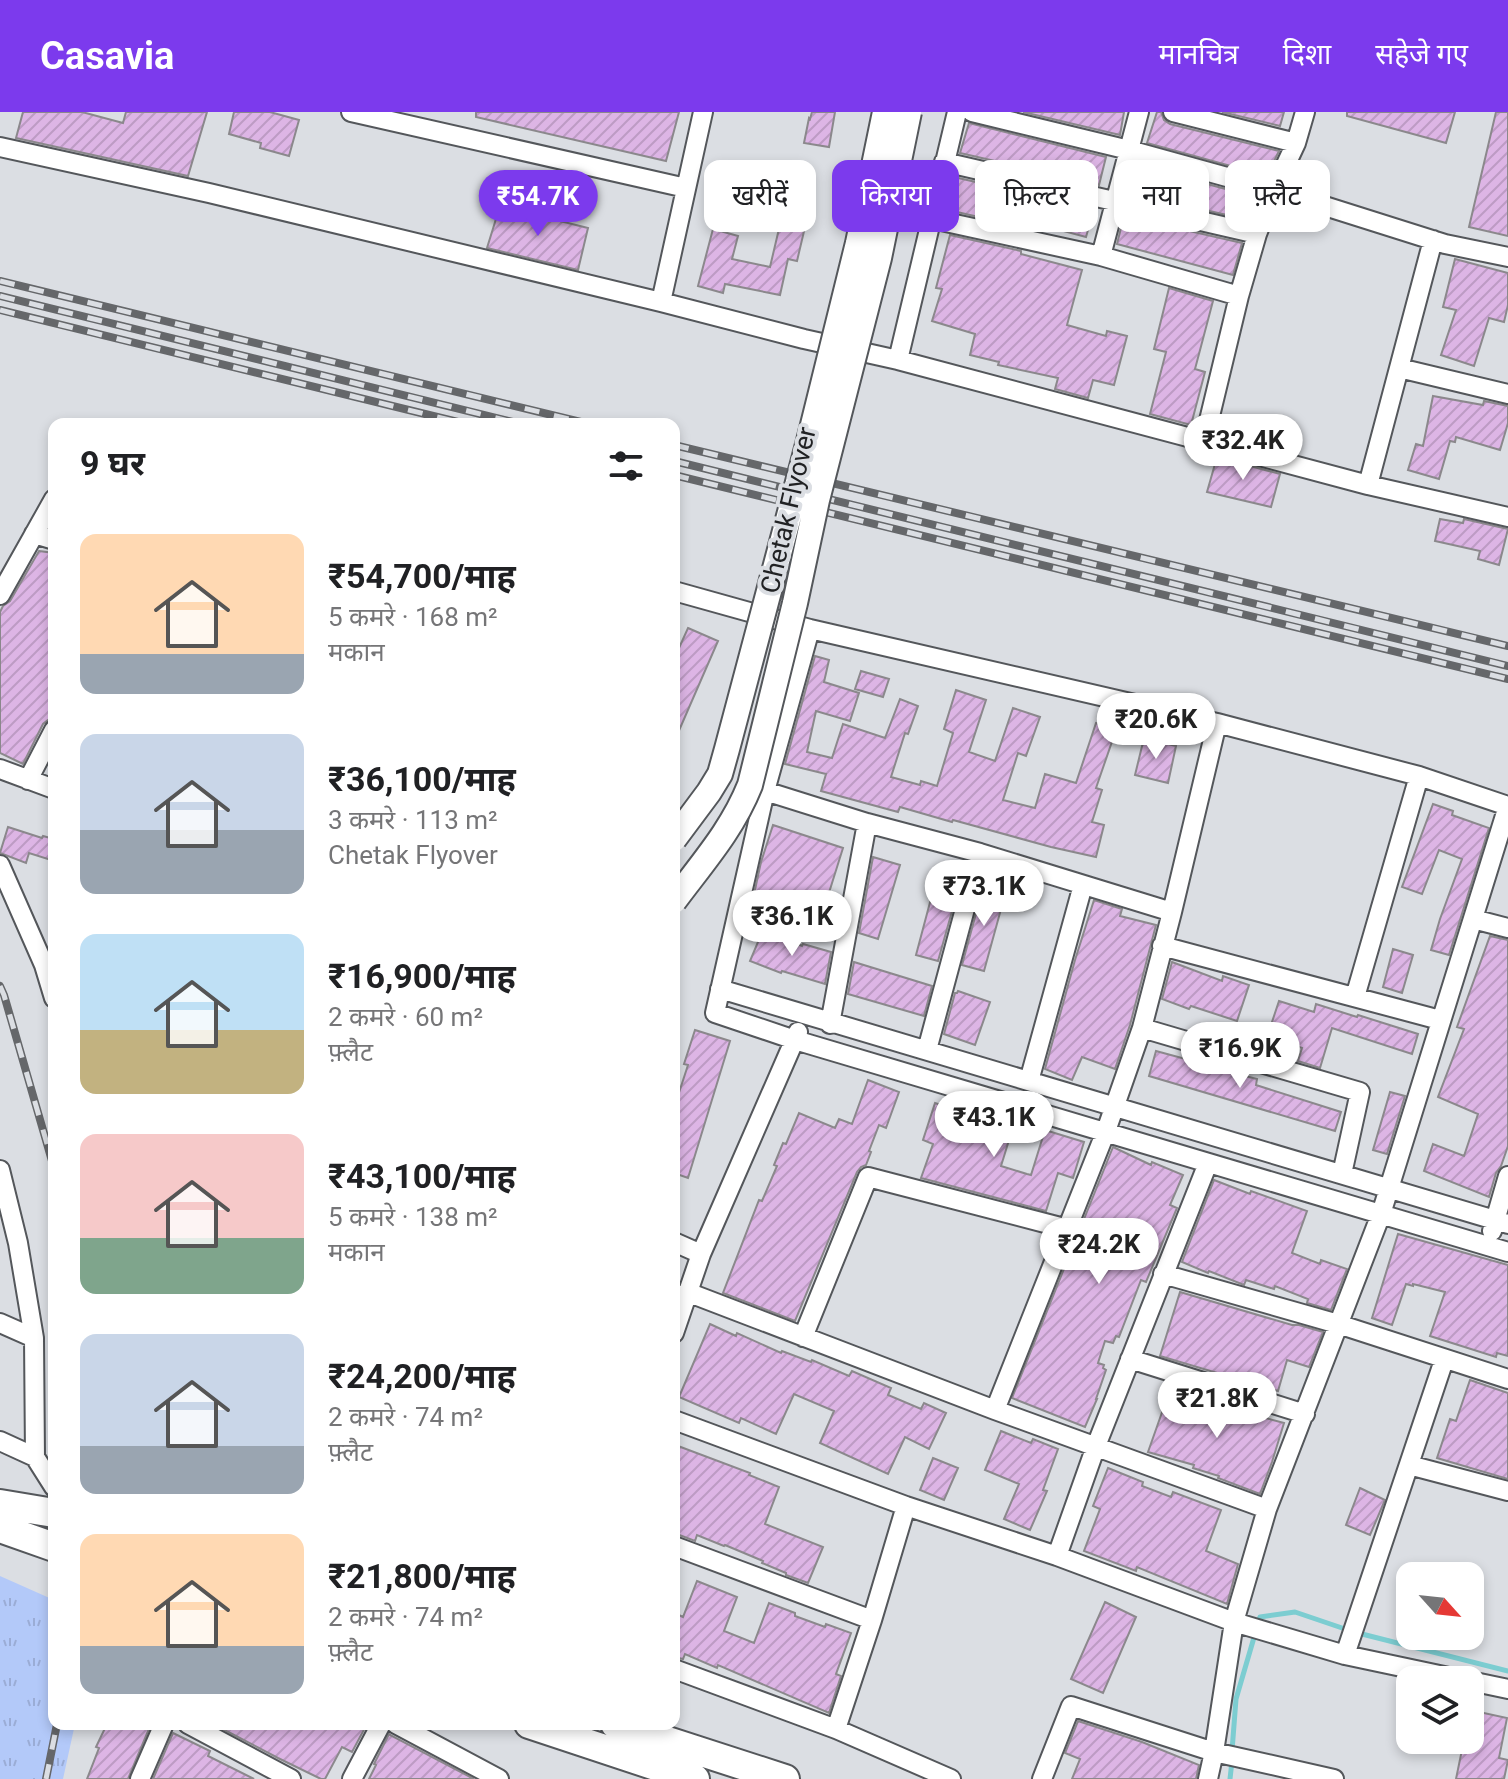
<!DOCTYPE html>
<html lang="hi">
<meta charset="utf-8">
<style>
:root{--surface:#fff;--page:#f2f2f2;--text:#202124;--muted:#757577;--accent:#7c3aed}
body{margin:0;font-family:Roboto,"Noto Sans Devanagari",sans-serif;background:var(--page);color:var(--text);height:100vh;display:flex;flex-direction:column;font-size:30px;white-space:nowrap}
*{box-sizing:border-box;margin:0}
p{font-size:26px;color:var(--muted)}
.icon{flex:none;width:44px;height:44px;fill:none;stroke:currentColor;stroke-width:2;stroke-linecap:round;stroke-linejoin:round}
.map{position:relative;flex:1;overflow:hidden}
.sheet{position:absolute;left:48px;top:306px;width:632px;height:1312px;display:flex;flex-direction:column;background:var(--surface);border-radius:16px;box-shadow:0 4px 12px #0003}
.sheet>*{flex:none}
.top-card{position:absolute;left:704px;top:48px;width:684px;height:72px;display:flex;gap:16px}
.needle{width:52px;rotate:117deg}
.fabs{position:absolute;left:1396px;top:1450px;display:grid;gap:16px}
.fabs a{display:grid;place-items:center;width:88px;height:88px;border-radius:16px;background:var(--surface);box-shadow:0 4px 12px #0003;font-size:40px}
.price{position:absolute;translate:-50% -68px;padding:0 18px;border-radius:28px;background:#fff;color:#222;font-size:26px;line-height:52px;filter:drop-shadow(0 2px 4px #0008)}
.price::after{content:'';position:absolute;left:50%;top:48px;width:24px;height:18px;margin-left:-12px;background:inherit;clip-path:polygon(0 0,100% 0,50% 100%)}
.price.on{background:var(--accent);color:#fff}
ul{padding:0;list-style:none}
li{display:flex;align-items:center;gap:24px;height:200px;padding:0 32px}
li span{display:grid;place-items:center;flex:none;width:224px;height:160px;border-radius:16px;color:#555}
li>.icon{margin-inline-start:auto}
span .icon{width:96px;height:96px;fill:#fffc;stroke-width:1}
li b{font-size:34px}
h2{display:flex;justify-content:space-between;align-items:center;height:96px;padding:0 32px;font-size:34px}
.tag{padding:0 28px;border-radius:16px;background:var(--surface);box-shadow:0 4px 12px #0003;font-size:28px;line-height:72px}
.tag.on{background:var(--accent);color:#fff}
header{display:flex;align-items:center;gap:48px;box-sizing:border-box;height:112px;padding:0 40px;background:var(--accent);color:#fff}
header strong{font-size:38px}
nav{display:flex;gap:44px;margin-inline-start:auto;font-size:28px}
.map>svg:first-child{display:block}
</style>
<header>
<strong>Casavia</strong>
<nav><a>मानचित्र</a><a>दिशा</a><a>सहेजे गए</a></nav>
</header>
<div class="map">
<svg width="1508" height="1667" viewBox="0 0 1508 1667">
<defs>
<pattern id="grass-tufts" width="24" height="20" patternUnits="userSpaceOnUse" patternTransform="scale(2)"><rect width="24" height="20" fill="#b3c9f9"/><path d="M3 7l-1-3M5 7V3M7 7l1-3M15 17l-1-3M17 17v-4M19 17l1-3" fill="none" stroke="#9aacd5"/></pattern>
<pattern id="building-hatch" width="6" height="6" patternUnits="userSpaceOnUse" patternTransform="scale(2)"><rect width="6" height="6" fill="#ddb5e5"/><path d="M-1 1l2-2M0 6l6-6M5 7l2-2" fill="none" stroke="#bd9bc4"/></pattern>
</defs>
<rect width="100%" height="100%" fill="#dbdee3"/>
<path fill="url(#grass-tufts)" d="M0,1464L54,1488V1612H75L63,1667H0Z"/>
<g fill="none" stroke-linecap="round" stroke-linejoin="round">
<path stroke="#7ccdd1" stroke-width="5" d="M1358,1521L1508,1559
M1232,1639L1236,1587L1260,1505L1295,1500L1348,1518
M1230,1667L1232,1649"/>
</g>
<path fill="url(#building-hatch)" stroke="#8b888c" stroke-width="2" d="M23,0H82L123,11L126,0H207L188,64L16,26Z
M234,0H270L299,8L289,44L260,36L261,31L229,22Z
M476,0H679L666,49L476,5Z
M812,0H835L829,35L804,31L809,6L810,7Z
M1023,0H1124L1120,23Z
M1157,0H1161L1164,8L1170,12L1279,39L1267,64L1147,31Z
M1222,0H1284L1280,14Z
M1347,0H1455L1446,31L1347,4Z
M1496,0H1508V124L1469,115Z
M969,11L1106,45L1099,73L960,41Z
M1137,53L1233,79L1227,103L1130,81Z
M954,65L1094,97L1086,125L1011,105L1009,112L957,100L958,94L948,91Z
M790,70L809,74L800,114L805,115L797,149L788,147L780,183L725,172L723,181L698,174L713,117L738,124L732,147L770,155Z
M500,94L588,116L578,158L487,136Z
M1124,104L1242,131L1233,163L1117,132Z
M950,123L1021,139V142L1082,158L1067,213L1106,224L1107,219L1127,224L1114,273L1093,268L1088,286L1055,277L1058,266L998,253L999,250L970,243L975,222L932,209L942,177L936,176Z
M1455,147L1508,161V193L1504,210L1489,206L1474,254L1441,243L1456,198L1443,195Z
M1169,176L1213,189L1195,257L1205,260L1191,313L1150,302L1166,240L1154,237Z
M1433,284L1483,293L1484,289L1508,294V311L1500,338L1456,325L1455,330L1450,329L1439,367L1408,358L1416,332L1423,334Z
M1217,345L1280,362L1271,395L1207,380Z
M1440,407L1463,411L1464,407L1508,417L1499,453L1478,447L1480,439L1435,429Z
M39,439L54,441V606L48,608L43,612L23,652L0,641V500L3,494L10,489Z
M688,516L718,529L674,630V547Z
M815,544L829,548L824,570L859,581L850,609L816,599L807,640L832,646L843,612L885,626L900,587L918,594L908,622L905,621L891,665L920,673L921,669L937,674L953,621L944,617L956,578L986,588L969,640L995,649L1013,596L1040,605L1026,644L1018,641L1003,688L1035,696L1045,662L1076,671L1096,611L1116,618L1096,676L1102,678L1092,710L1104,713L1096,745L1051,735L953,708L952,710L900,695L898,700L821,679L826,662L785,652Z
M861,559L889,567L883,585L855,577Z
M1144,626L1176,634L1168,671L1135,663Z
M1433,692L1453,699L1452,703L1489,716L1449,843L1431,838L1440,807L1462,747L1439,738L1422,782L1402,775Z
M773,713L843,736L822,803L779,790L777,795L753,787L761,750Z
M8,715L42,726L43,724L54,727V749L29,741L26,751L0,741Z
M873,745L900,753L878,827L859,821Z
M937,764L960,771L938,849L916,843Z
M984,772L1006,779L984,859L962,853Z
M1094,788L1122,797L1120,804L1156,813L1130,913L1115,957L1082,945L1072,968L1045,957L1075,848Z
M763,818L802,834L803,832L831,840L825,872L782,859L781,861L750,849Z
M1490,824L1508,828V1034L1501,1054L1496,1061L1489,1085L1424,1059L1433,1032L1464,1044L1478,1002L1438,985L1464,917L1457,915Z
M1393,837L1413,843L1402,881L1383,875Z
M854,850L932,874L924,904L848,882Z
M1172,850L1222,869L1223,864L1249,873L1237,909L1191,894L1189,897L1162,887Z
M958,879L990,890L975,933L944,922L955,881H957Z
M1279,889L1314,900L1316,892L1357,905L1358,903L1418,922L1412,942L1332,916L1320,956L1298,949L1302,936L1267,925Z
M695,918L730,929L688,1066L674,1061V996L688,953L684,952Z
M1156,939L1193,949V951L1257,967L1256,973L1341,1000L1335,1019L1149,964Z
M868,968L899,980L886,1016L879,1013L869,1039L871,1040L866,1053L861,1055L857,1060L795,1209L723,1181L759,1088L762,1089L777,1054L774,1053L783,1031L786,1032L799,1001L835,1016L839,1007L852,1012Z
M1390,980L1405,984L1387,1042L1373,1038Z
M935,991L986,1009L988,1004L1014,1012L1001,1054L1027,1062L1031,1063L1045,1018L1084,1030L1073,1066L1058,1061L1046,1099L921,1066L933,1032L923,1028Z
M1113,1035L1151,1053L1152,1050L1183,1063L1170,1093L1177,1096L1146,1170L1141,1168L1119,1225L1116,1224L1113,1231L1105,1229L1098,1251L1104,1253L1103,1256L1106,1258L1096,1287H1097L1085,1315L1012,1286Z
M1214,1068L1250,1082L1251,1079L1307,1099L1292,1141L1320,1152L1321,1148L1347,1157L1331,1198L1307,1191L1308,1187L1275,1174L1274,1177L1246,1168L1244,1173L1209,1159L1208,1161L1182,1150Z
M1398,1122L1508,1153V1244L1497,1241L1496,1245L1430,1224L1445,1180L1413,1172V1174L1406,1172L1392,1213L1372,1206Z
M1180,1180L1292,1213H1299L1323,1220L1309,1255L1287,1248L1278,1279L1160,1244Z
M710,1212L736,1224L737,1221L781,1241L782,1239L811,1250L812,1248L849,1264L852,1259L891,1276L888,1283L921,1297L924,1291L946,1301L929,1337L905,1325L888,1362L820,1331L834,1299L794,1282L776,1322L741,1306L739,1311L679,1285Z
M1470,1268L1508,1281V1367L1437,1346L1450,1307L1456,1309Z
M1171,1275L1191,1281V1283L1239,1299L1284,1311L1272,1350L1260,1382L1218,1366L1219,1364L1193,1356L1194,1353L1148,1340Z
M1001,1319L1031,1331L1033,1327L1058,1337L1043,1378L1047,1379L1030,1418L1004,1407L1019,1372L985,1358Z
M678,1334L750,1361L749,1363L779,1375L765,1412L823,1435L808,1471L786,1463V1461L762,1451L763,1449L725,1433L724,1434L697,1423L695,1429L674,1421V1343Z
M933,1346L958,1356L944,1388L920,1378Z
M1108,1356L1143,1370L1142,1374L1171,1385L1173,1380L1221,1398L1206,1439L1238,1452L1227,1492L1137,1455L1136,1459L1084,1439L1100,1397L1093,1394Z
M1360,1376L1385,1388L1370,1423L1346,1413Z
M697,1469L737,1485L724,1519L754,1531L769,1491L795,1501V1504L825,1515L826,1512L851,1521L836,1562L841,1564L829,1601L718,1553L717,1556L685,1542L683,1547L674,1545V1509L677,1502L683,1505Z
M1105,1490L1136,1505L1103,1581L1071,1567Z
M1470,1598L1507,1606L1499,1646L1508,1648L1504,1667H1456L1464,1628H1470Z
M1078,1609L1142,1630L1199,1653L1196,1667H1072L1080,1647L1065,1641Z
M107,1612H151L128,1667H87L99,1636L96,1635Z
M213,1612H367L352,1640L342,1635L325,1667H321L278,1646Z
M173,1621L210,1639L208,1644L254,1667H153Z
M389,1622L390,1623L474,1667H369L376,1653L374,1652Z"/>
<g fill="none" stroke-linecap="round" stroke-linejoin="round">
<defs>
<path id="street" d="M351,0L686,76
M972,0L1129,38L1274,78L1445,132L1508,145
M1173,0L1296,31
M0,35L209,81L661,190L804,227L898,248L1368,373L1508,405
M944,50L1257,122
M932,107L1101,144L1239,184
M1101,144L1139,0
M661,190L703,0
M898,248L957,0
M1399,256L1508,282
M1204,329L1239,184L1257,122L1274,78L1296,31L1305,0
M1368,373L1433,128
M34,422L54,428
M674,479L810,517L1217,611L1419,664L1508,694
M0,483L54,387
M810,517L765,679L715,901L795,928L1508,1140
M0,657L54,677
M28,668L54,618
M765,679L867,711L980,741L1172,800
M0,753L44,853L54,886
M1473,807L1508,816
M1162,834L1440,908
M720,877L1508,1112
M1355,885L1419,664
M830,912L867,711
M1142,916L1360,980L1342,1062
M927,938L980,741
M1029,969L1083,773
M0,1058L18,1131L34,1226L35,1345L54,1375
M1492,1119L1508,1064
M674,1130L701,1142
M1163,1162L1338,1212L1508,1267
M687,1180L995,1298L1267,1397
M0,1211L34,1226
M674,1221L701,1142L798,920
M803,1225L868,1065L1068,1117
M1130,1247L1305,1302
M995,1298L1106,1019L1142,916L1172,800L1217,611
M674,1308L906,1394L1057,1444L1234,1510L1345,1543L1463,1568
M0,1329L35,1345
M1409,1353L1508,1379
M674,1434L872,1508
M1057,1444L1096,1334L1208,1051
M1345,1543L1444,1248
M674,1557L836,1617L951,1667
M1470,1569L1508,1577
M188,1612L291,1667
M396,1612L499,1667
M836,1617L872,1508L906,1394
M140,1667L164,1612
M352,1667L381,1612
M1042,1667L1071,1594L1214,1640L1334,1667
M1208,1667L1214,1640L1234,1510L1267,1397L1381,1102L1508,694"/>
<path id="primary" d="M0,1392L54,1401
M0,1416L54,1435
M529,1612L695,1667
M615,1612L785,1667"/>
</defs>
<use href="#street" stroke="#54575b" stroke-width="22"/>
<use href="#primary" stroke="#54575b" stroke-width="32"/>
<use href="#street" stroke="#fff" stroke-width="18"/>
<use href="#primary" stroke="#fff" stroke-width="28"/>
<defs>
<path id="rail" d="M0,169L589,312
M0,184L521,312
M0,198L466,312
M674,333L1508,534
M674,349L1508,554
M674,363L1508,567
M0,874L4,883L54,1056
M46,1667L57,1612"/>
</defs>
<use href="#rail" stroke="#65676a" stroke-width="8"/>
<use href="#rail" stroke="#dbdee3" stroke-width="5" stroke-dasharray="15" stroke-linecap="butt"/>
<defs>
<path id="secondary-bridge" d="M674,727L709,680L720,662L727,637L810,325L858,131L885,0
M674,789C703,750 732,718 750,673L795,491L817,388L879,146L909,0"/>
</defs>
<use href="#secondary-bridge" stroke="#54575b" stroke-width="28" stroke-linecap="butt"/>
<use href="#secondary-bridge" stroke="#fff" stroke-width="24"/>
</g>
<g text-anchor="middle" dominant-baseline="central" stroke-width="8" stroke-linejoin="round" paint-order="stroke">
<g font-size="26" fill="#212224" stroke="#dbdee3">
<text transform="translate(788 398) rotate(-77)">Chetak Flyover</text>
</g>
</g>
</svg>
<div class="fabs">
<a><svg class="needle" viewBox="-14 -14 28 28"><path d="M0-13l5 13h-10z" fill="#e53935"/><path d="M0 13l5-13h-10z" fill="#757577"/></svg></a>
<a><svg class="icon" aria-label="layers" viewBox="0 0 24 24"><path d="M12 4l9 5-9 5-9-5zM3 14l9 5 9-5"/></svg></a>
</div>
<b class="price on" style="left:538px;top:126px">₹54.7K</b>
<b class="price" style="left:1243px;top:370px">₹32.4K</b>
<b class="price" style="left:1156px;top:649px">₹20.6K</b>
<b class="price" style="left:984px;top:816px">₹73.1K</b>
<b class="price" style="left:792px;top:846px">₹36.1K</b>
<b class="price" style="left:1240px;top:978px">₹16.9K</b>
<b class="price" style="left:994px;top:1047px">₹43.1K</b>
<b class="price" style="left:1099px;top:1174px">₹24.2K</b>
<b class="price" style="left:1217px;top:1328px">₹21.8K</b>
<div class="top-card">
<a class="tag">खरीदें</a>
<a class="tag on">किराया</a>
<a class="tag">फ़िल्टर</a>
<a class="tag">नया</a>
<a class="tag">फ़्लैट</a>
</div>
<section class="sheet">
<h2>9 घर<svg class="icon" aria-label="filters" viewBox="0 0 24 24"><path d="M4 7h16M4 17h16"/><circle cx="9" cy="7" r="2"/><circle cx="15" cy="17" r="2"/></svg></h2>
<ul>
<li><span style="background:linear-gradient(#ffd9b3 75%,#9aa5b1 0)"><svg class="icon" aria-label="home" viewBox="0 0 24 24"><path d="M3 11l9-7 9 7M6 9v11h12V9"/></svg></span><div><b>₹54,700/माह</b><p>5 कमरे · 168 m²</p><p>मकान</p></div></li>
<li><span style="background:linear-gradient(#c9d6e8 60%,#9aa5b1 0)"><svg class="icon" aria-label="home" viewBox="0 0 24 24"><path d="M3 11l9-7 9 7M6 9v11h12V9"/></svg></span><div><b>₹36,100/माह</b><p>3 कमरे · 113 m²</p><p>Chetak Flyover</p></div></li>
<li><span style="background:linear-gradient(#bfe0f5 60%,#c2b280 0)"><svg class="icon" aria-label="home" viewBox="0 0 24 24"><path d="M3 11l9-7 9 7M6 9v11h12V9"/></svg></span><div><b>₹16,900/माह</b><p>2 कमरे · 60 m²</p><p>फ़्लैट</p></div></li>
<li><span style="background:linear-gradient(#f6c9c9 65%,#7fa58c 0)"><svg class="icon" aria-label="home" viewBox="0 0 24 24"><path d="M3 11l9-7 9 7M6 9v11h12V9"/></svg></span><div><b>₹43,100/माह</b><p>5 कमरे · 138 m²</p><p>मकान</p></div></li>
<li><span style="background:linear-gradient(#c9d6e8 70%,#9aa5b1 0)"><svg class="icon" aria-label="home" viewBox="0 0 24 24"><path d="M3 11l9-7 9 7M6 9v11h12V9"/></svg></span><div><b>₹24,200/माह</b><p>2 कमरे · 74 m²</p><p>फ़्लैट</p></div></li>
<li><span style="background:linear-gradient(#ffd9b3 70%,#9aa5b1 0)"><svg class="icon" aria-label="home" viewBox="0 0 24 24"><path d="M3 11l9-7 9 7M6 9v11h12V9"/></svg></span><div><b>₹21,800/माह</b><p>2 कमरे · 74 m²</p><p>फ़्लैट</p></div></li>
</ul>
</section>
</div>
